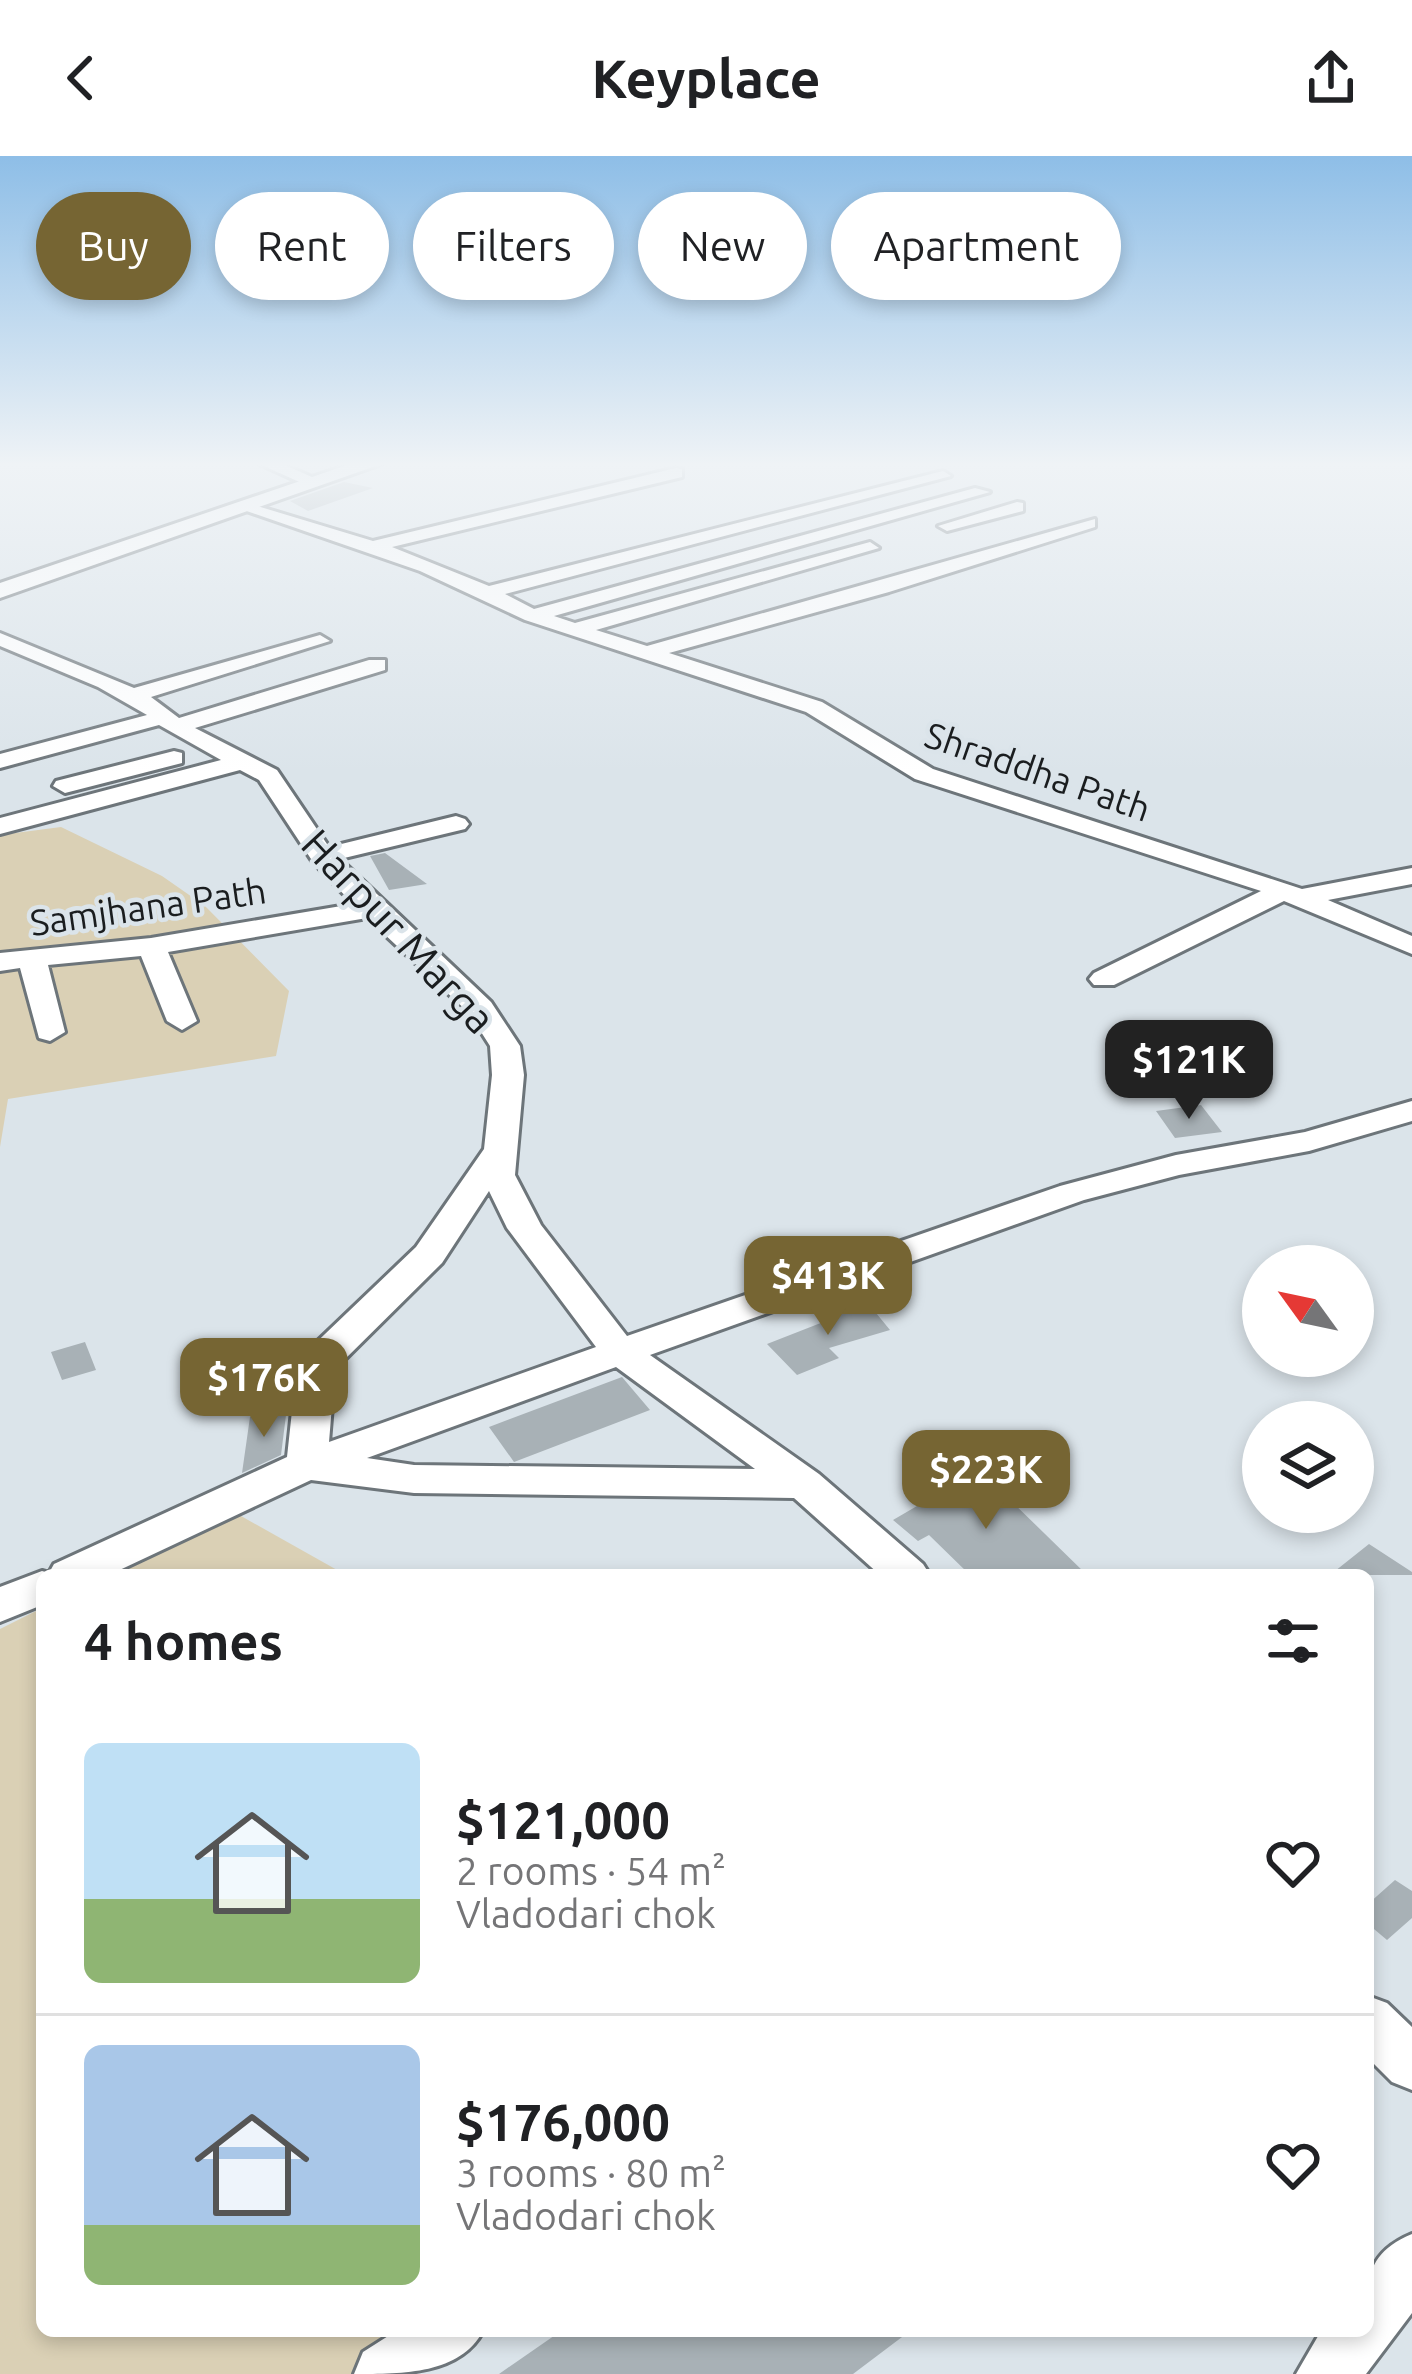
<!DOCTYPE html>
<meta charset="utf-8">
<style>
:root{--surface:#fff;--page:#f2f2f2;--text:#202124;--muted:#757577;--line:#e0e0e0;--accent:#766533}
body{margin:0;font-family:Ubuntu,sans-serif;background:var(--page);color:var(--text);height:100vh;display:flex;flex-direction:column;font-size:45px;white-space:nowrap}
*{box-sizing:border-box;margin:0}
p{font-size:39px;color:var(--muted)}
.icon{flex:none;width:66px;height:66px;fill:none;stroke:currentColor;stroke-width:2;stroke-linecap:round;stroke-linejoin:round}
.map{position:relative;flex:1;overflow:hidden}
.details{position:absolute;left:36px;top:1413px;width:1338px;height:768px;display:flex;flex-direction:column;background:var(--surface);border-radius:18px;box-shadow:0 6px 18px #0003}
.details>*{flex:none}
.hud{position:absolute;left:36px;top:36px;width:1341px;height:108px;display:flex;gap:24px}
.needle{width:78px;rotate:303deg}
.fabs{position:absolute;left:1242px;top:1089px;display:grid;gap:24px}
.fabs a{display:grid;place-items:center;width:132px;height:132px;border-radius:50%;background:var(--surface);box-shadow:0 6px 18px #0003;font-size:60px}
.price{position:absolute;translate:-50% -102px;padding:0 27px;border-radius:24px;background:var(--accent);color:#fff;font-size:39px;line-height:78px;filter:drop-shadow(0 3px 6px #0008)}
.price::after{content:'';position:absolute;left:50%;top:72px;width:36px;height:27px;margin-left:-18px;background:inherit;clip-path:polygon(0 0,100% 0,50% 100%)}
.price.on{background:#222;color:#fff}
ul{padding:0;list-style:none}
li{display:flex;align-items:center;gap:36px;height:300px;padding:0 48px}
li+li{border-top:3px solid var(--line)}
li span{display:grid;place-items:center;flex:none;width:336px;height:240px;border-radius:18px;color:#555}
li>.icon{margin-inline-start:auto}
span .icon{width:144px;height:144px;fill:#fffc;stroke-width:1}
li b{font-size:51px}
h2{display:flex;justify-content:space-between;align-items:center;height:144px;padding:0 48px;font-size:51px}
.chip{padding:0 42px;border-radius:54px;background:var(--surface);box-shadow:0 6px 18px #0003;font-size:42px;line-height:108px}
.chip.on{background:var(--accent);color:#fff}
header{display:flex;justify-content:space-between;align-items:center;height:156px;padding:0 48px;background:var(--surface);font-size:54px;font-weight:600}
.map>svg:first-child{display:block}
</style>
<header><svg class="icon" aria-label="back" viewBox="0 0 24 24"><path d="M15 5l-7 7 7 7"/></svg>Keyplace<svg class="icon" aria-label="share" viewBox="0 0 24 24"><path d="M12 15V3M7 8l5-5 5 5M5 13v7h14v-7"/></svg></header>
<div class="map">
<svg width="1412" height="2218" viewBox="0 0 1412 2218">
<rect width="100%" height="100%" fill="#dbe4ea"/>
<path fill="#dad0b5" d="M61,671L162,720L205,750L289,835L276,900L8,943L0,991V679Z
M234,1356L346,1419H109Z
M42,1452V2175H441L383,2218H0V1473Z"/>
<path fill="#a8b1b6" d="M344,326L373,332L308,355L290,345Z
M385,697L427,728L389,734L370,700Z
M1201,949L1222,976L1175,982L1156,955Z
M867,1146L890,1174L829,1192L839,1202L797,1219L767,1188L836,1161L833,1157Z
M85,1186L96,1214L62,1224L51,1196Z
M622,1221L650,1254L514,1306L489,1271Z
M286,1259L281,1299L242,1317L250,1261Z
M977,1315L1002,1336L1087,1419H970L929,1379L918,1385L893,1364Z
M1369,1388L1412,1416V1419H1330Z
M1395,1724L1412,1735V1762L1387,1784L1368,1768V1748Z
M561,2175H910L853,2218H499Z"/>
<g fill="none" stroke-linecap="round" stroke-linejoin="round">
<defs>
<path id="minor" d="M255,306H278L321,325L306,329Z
M676,312L682,313V321L392,391L489,430L943,315L951,320L505,438L534,453L975,332L990,336L554,460L575,467L870,386L879,392L596,474L647,490L1095,363V371L889,436L669,497L822,546L933,613L1302,733L1412,712V728L1328,744L1412,780V798L1284,745L1114,829H1094L1089,823L1094,817L1261,735L915,623L806,556L525,464L420,415L235,351L244,346L373,385Z
M1017,346L1023,347V355L947,375L938,370Z
M0,477L134,532L320,479L330,485L151,541L179,562L369,504H385V514L195,572L277,614L329,691L456,660L465,663L469,668L465,673L340,703L491,846L520,890L524,919L515,1019L541,1069L627,1180L1060,1030L1176,999L1305,976L1412,945V965L1309,995L1179,1019L1084,1044L650,1199L819,1318L923,1408L930,1419H880L794,1342L414,1337L311,1324L109,1419H42V1449L0,1466V1431L42,1415L49,1417L54,1408L287,1301L297,1209L302,1200L416,1091L484,993L492,919L490,890L469,857L367,762L168,796L197,865L182,874L167,865L141,800L48,809L65,876L50,885L39,882L20,812L0,815V797L151,782L353,748L313,706L259,624L240,614L0,678V662L221,604L159,569L0,612V598L147,559L98,531L0,490ZM489,1035L507,1072L596,1191L329,1286L335,1213L442,1107ZM616,1211L755,1313L414,1309L367,1302Z
M174,595L182,597V607L65,637L53,630L56,625Z
M1368,1840L1387,1847L1412,1871V1934L1392,1926L1368,1902Z
M1412,2078V2157L1366,2218H1296L1321,2175H1368C1368,2128 1362,2099 1412,2078Z
M396,2175H483C460,2218 404,2218 354,2218L363,2196Z"/>
<path id="major" d="M356,306H387L0,442V427Z"/>
</defs>
<use href="#minor" stroke="#6d757a" stroke-width="6"/>
<use href="#major" stroke="#6d757a" stroke-width="6"/>
<use href="#minor" fill="#fff" fill-rule="evenodd"/>
<use href="#major" fill="#fff" fill-rule="evenodd"/>
</g>
<linearGradient id="sky" x2="0" y2="1"><stop stop-color="#8ebee7"/><stop offset="0.5" stop-color="#eff3f6"/><stop offset="1" stop-color="#eff3f6" stop-opacity="0"/></linearGradient>
<rect width="1412" height="617" fill="url(#sky)"/>
<g text-anchor="middle" dominant-baseline="central" stroke-width="9" stroke-linejoin="round" paint-order="stroke">
<g font-size="36" fill="#1a1d1f" stroke="#dbe4ea">
<text transform="translate(1038 615) rotate(19)">Shraddha Path</text>
<text transform="translate(148 750) rotate(-8)">Samjhana Path</text>
</g>
<g font-size="42" fill="#1a1d1f" stroke="#dbe4ea">
<text transform="translate(399 775) rotate(47)">Harpur Marga</text>
</g>
</g>
</svg>
<div class="fabs">
<a><svg class="needle" viewBox="-14 -14 28 28"><path d="M0-13l5 13h-10z" fill="#e53935"/><path d="M0 13l5-13h-10z" fill="#757577"/></svg></a>
<a><svg class="icon" aria-label="layers" viewBox="0 0 24 24"><path d="M12 4l9 5-9 5-9-5zM3 14l9 5 9-5"/></svg></a>
</div>
<b class="price on" style="left:1189px;top:966px">$121K</b>
<b class="price" style="left:828px;top:1182px">$413K</b>
<b class="price" style="left:264px;top:1284px">$176K</b>
<b class="price" style="left:986px;top:1376px">$223K</b>
<div class="hud">
<a class="chip on">Buy</a>
<a class="chip">Rent</a>
<a class="chip">Filters</a>
<a class="chip">New</a>
<a class="chip">Apartment</a>
</div>
<section class="details">
<h2>4 homes<svg class="icon" aria-label="filters" viewBox="0 0 24 24"><path d="M4 7h16M4 17h16"/><circle cx="9" cy="7" r="2"/><circle cx="15" cy="17" r="2"/></svg></h2>
<ul>
<li><span style="background:linear-gradient(#bfe0f5 65%,#8fb573 0)"><svg class="icon" aria-label="home" viewBox="0 0 24 24"><path d="M3 11l9-7 9 7M6 9v11h12V9"/></svg></span><div><b>$121,000</b><p>2 rooms · 54 m²</p><p>Vladodari chok</p></div><svg class="icon" aria-label="heart" viewBox="0 0 24 24"><path d="M12 20l-8-8c-3-5 5-10 8-4 3-6 11-1 8 4z"/></svg></li>
<li><span style="background:linear-gradient(#a9c7e8 75%,#8fb573 0)"><svg class="icon" aria-label="home" viewBox="0 0 24 24"><path d="M3 11l9-7 9 7M6 9v11h12V9"/></svg></span><div><b>$176,000</b><p>3 rooms · 80 m²</p><p>Vladodari chok</p></div><svg class="icon" aria-label="heart" viewBox="0 0 24 24"><path d="M12 20l-8-8c-3-5 5-10 8-4 3-6 11-1 8 4z"/></svg></li>
</ul>
</section>
</div>
